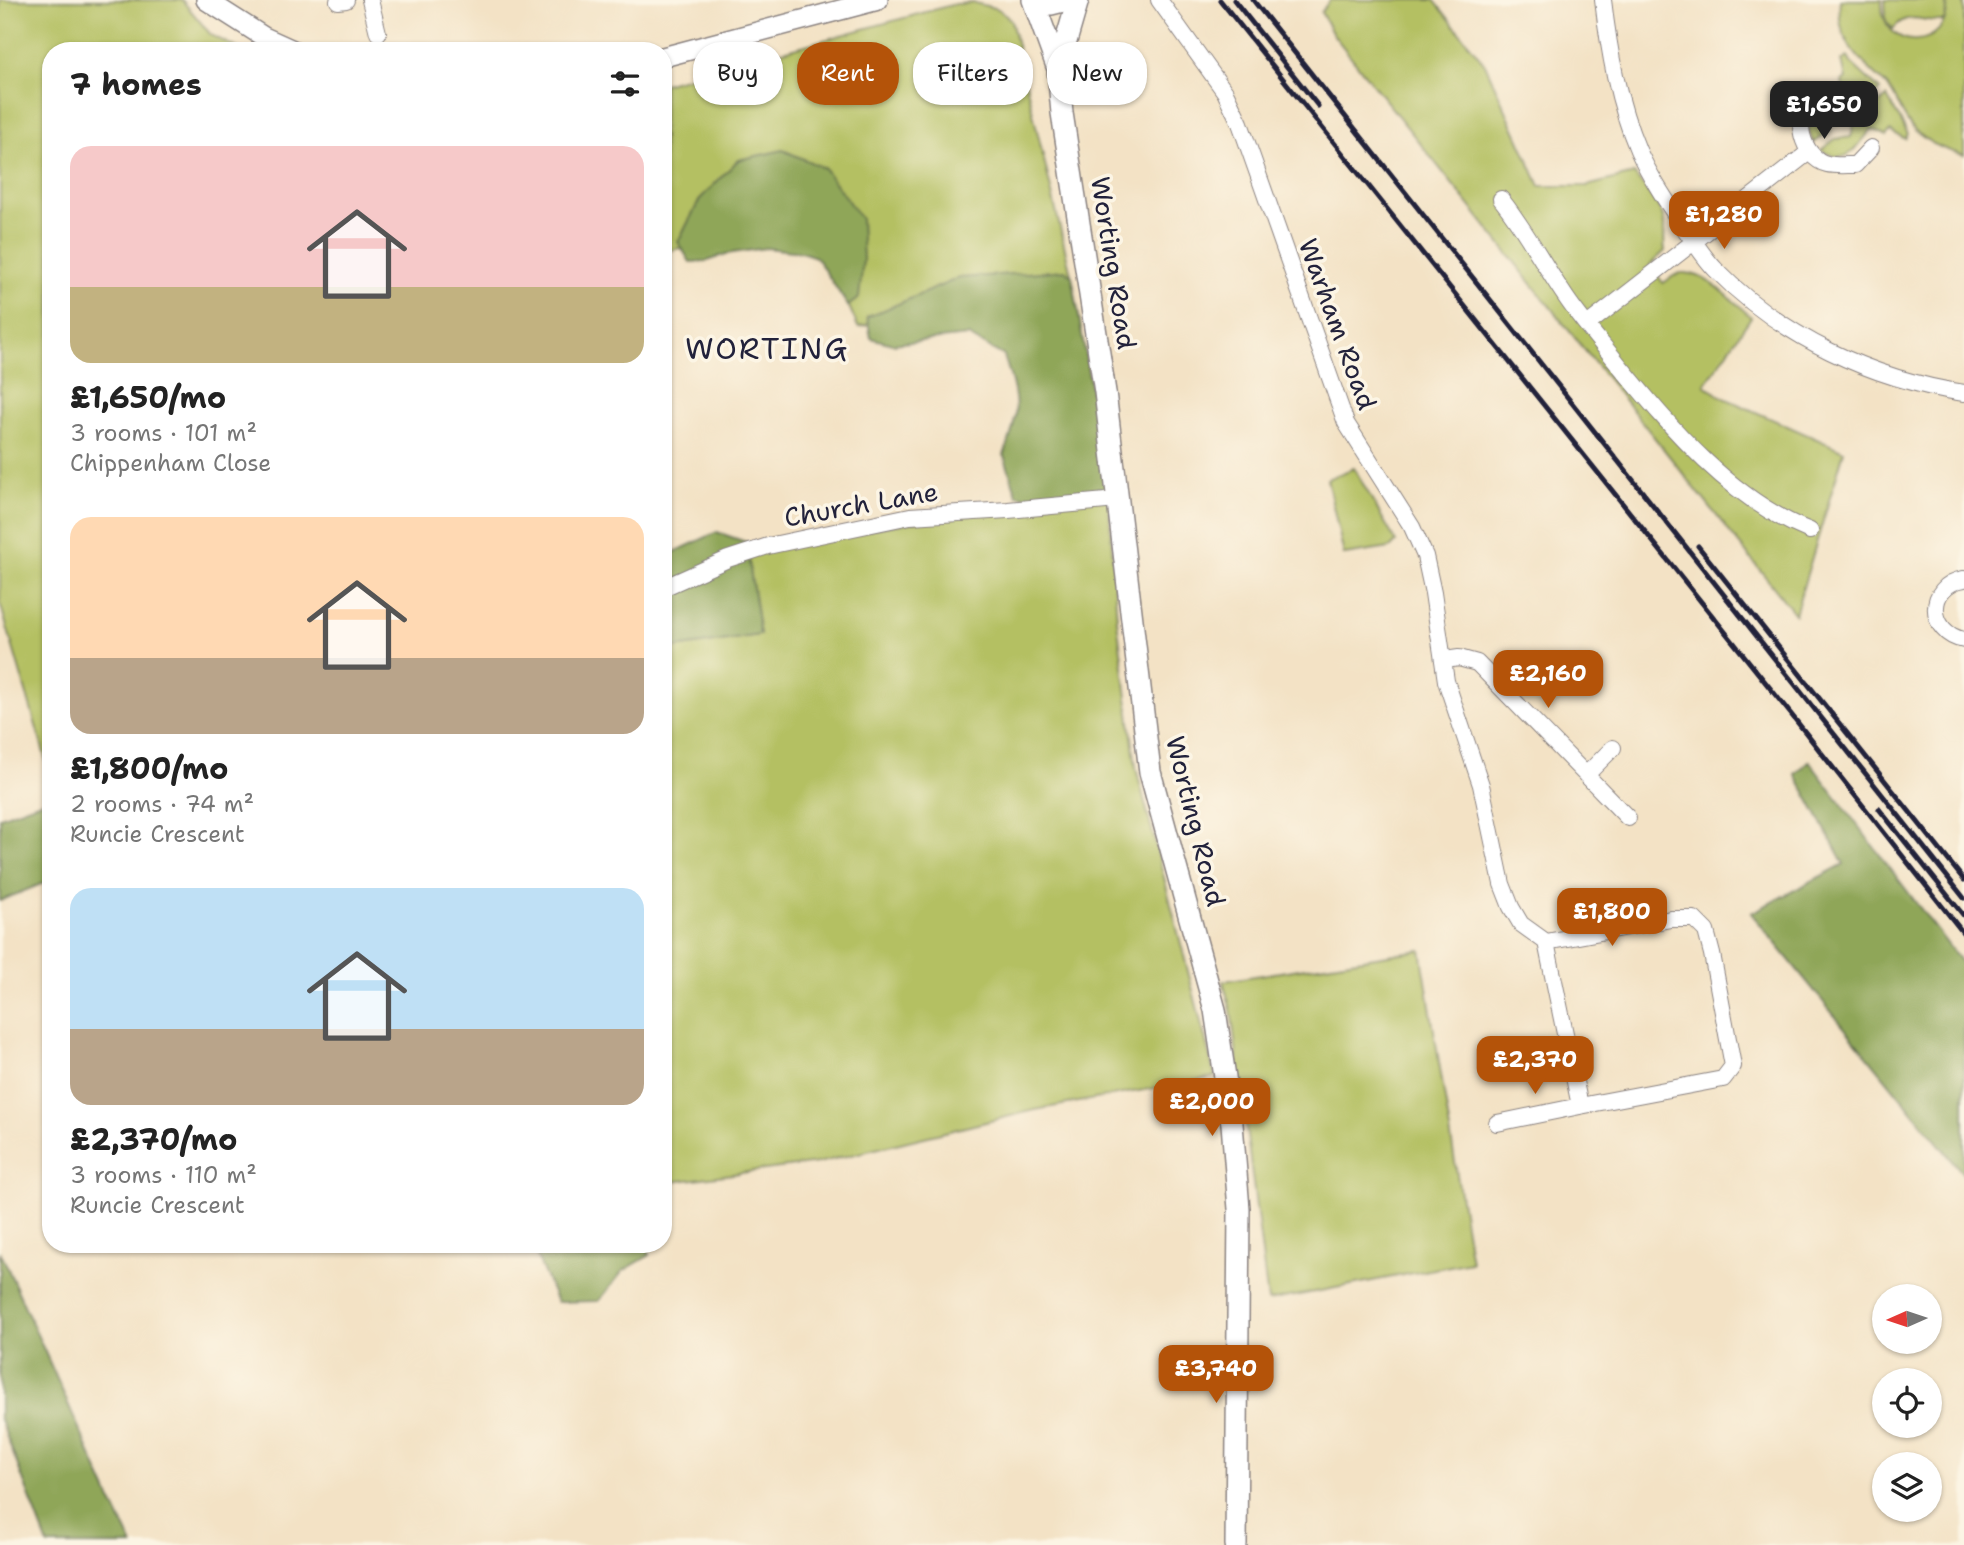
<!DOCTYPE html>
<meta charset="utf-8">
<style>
:root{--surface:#fff;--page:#f6f6f6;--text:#222;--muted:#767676;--accent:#b45309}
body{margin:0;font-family:"Shantell Sans",sans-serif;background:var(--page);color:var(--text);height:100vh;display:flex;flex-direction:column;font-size:26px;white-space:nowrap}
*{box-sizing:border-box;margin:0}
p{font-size:23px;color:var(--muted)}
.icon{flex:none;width:38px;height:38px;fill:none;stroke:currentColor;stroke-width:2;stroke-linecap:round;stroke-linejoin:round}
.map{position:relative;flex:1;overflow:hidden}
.panel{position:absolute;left:42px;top:42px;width:630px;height:1211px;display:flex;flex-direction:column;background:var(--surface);border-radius:28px;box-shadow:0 2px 5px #0004}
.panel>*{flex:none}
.guide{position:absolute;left:693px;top:42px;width:665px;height:63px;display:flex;gap:14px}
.needle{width:46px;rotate:267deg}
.tools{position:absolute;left:1872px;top:1284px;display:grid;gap:14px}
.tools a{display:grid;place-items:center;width:70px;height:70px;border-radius:50%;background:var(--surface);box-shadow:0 2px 5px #0004;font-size:35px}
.price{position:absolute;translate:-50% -60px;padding:0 16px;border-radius:14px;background:var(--accent);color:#fff;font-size:23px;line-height:46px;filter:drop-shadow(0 2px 4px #0008)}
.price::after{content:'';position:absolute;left:50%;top:42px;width:21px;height:16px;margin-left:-10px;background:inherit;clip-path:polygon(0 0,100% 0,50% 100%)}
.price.selected{background:#222;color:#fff}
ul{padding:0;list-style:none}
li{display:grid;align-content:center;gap:14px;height:371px;padding:0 28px}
li span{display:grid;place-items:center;height:217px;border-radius:21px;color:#555}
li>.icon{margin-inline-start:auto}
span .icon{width:126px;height:126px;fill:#fffc;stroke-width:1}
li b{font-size:30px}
h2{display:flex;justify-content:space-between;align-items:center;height:84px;padding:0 28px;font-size:30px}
.pill{padding:0 24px;border-radius:28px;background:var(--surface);box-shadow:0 2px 5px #0004;font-size:24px;line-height:63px}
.pill.selected{background:var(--accent);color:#fff}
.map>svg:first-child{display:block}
</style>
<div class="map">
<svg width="1964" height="1545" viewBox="0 0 1964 1545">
<rect width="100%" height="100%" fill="#fcf5e5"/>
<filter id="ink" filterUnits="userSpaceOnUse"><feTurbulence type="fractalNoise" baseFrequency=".0143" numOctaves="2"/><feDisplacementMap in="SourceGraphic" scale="14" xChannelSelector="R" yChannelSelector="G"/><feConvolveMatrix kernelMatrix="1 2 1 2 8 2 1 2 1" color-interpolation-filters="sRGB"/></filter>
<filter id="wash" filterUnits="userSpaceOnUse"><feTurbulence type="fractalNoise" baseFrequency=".00686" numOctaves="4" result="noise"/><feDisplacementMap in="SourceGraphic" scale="28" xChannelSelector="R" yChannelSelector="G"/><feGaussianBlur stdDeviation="1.57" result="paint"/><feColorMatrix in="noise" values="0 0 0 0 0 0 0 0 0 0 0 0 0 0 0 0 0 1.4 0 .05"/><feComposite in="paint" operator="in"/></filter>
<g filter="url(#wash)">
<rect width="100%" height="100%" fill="#f3e2c5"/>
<path fill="#b4c062" stroke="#6b714e" stroke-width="2" d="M0,0H182L211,35L243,51H51V777L0,603Z
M1330,0H1434L1485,64L1540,186H1587L1634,174C1642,185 1660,205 1663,217C1666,229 1663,239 1665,251L1650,265L1663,283C1669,280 1675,273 1682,273C1706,271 1734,302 1751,317L1705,385L1722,397L1844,451L1795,614L1332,33L1321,12Z
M1840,0H1882C1879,55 1953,52 1947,0H1964V155C1939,149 1915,138 1903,114C1898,105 1894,93 1887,86C1861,60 1835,43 1840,0Z
M1885,0H1945L1947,11L1944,21C1921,23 1910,9 1893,29L1886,21Z
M975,3L998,9L1011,20L1074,287L858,327L810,218L663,252V84L955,4Z
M1848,57L1851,63L1880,90L1848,116H1843L1832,120L1830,131L1814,143C1798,113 1823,104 1846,97L1842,82L1846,79L1842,61Z
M1887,97L1908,134L1905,139L1890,131L1886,136L1872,129C1856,146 1850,168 1821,150L1835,139L1851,137L1854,124Z
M1354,468L1396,542L1390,548L1344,555L1327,479Z
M1108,490L1117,620L1136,768L1215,1077L1035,1110L818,1163L663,1183V650L760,635L747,553L766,546Z
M1421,950L1471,1262L1268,1301L1231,1010L1223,981Z"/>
<path fill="#8fa658" stroke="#58644a" stroke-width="2" d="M783,150L824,168L861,219L863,260L859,298L848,306L816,257L801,252L766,248L726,254L708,261L690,262L678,242L700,199L738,160Z
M1065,270L1072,276L1074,287L1108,490L1102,495L1047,501L1017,495L1004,455C1021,412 1018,399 1004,356L968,336L892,344L871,338L867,317L959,278Z
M717,532L746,542L760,635L663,650V566L670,554Z
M1809,761L1964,966V1175L1751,913L1844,864L1795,774Z
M51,798V880L0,901V817Z
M531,1244H646L650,1255L623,1271L599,1301L557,1302Z
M0,1251L110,1498L133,1545H48L0,1419Z"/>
</g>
<g filter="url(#ink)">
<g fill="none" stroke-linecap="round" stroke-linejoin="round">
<defs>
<path id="minor" d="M370,0L378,33
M1159,0L1225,92L1240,123L1346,423L1412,527L1425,556L1433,593L1446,681L1481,785L1502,884L1511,907L1521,924L1546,942
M1603,0C1609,51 1618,103 1638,150C1651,179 1669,205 1687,232C1696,244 1705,259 1716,270C1782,337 1872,379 1964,393
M338,1L346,0
M1828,93C1824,94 1816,96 1812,99C1791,115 1802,158 1827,164C1835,166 1846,165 1855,165L1871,148
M1501,199C1525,229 1542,262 1563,293C1579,318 1600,341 1619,365C1672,429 1731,500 1810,531
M1587,325L1809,152
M1964,579C1926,585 1927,633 1964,640
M663,588L728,559L768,546L910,516L1008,510L1117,500
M1445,660L1459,658L1477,663L1628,818
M1586,775L1613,748
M1671,919H1694L1706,931L1712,954L1733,1066L1723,1079L1580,1106L1546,942Z
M1497,1123L1580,1106"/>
<path id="tertiary" d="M206,0L264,37L295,51
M663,57L878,0"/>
<path id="secondary" d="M1033,0L1058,69L1062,113L1105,392L1150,772L1215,1010L1232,1124L1239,1209L1236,1545
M1035,0L1051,4L1067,0
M1058,69L1078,0"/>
</defs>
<use href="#minor" stroke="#8a8280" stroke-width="18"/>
<use href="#tertiary" stroke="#8a8280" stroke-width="22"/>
<use href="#secondary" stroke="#8a8280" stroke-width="24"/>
<use href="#minor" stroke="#fff" stroke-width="16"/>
<use href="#tertiary" stroke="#fff" stroke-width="19"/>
<use href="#secondary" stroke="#fff" stroke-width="21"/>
<path stroke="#22223b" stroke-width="5" d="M1220,0L1794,718L1964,934
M1234,0L1318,106
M1253,0L1964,898
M1698,546L1964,880
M1879,809L1964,916"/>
</g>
</g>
<g text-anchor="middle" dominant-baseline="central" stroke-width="7" stroke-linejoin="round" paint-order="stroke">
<g font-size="26" fill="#22223b" stroke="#fcf5e5">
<text transform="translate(1114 263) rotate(81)">Worting Road</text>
<text transform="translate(1338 324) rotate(70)">Warham Road</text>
<text transform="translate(861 504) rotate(-10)">Church Lane</text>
<text transform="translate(1196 821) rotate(76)">Worting Road</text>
</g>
<g font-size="30" letter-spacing="2" fill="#22223b" stroke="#fcf5e5">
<text x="767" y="348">WORTING</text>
</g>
</g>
</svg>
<div class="tools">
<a><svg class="needle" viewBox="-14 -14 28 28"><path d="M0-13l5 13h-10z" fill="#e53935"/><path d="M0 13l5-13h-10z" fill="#767676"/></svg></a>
<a><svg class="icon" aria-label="locate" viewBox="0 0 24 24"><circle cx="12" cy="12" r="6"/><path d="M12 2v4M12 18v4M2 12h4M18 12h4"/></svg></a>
<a><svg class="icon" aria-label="layers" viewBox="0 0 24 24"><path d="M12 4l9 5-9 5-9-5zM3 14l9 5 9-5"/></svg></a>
</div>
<b class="price selected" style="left:1824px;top:141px">£1,650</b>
<b class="price" style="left:1724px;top:251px">£1,280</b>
<b class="price" style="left:1548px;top:710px">£2,160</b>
<b class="price" style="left:1612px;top:948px">£1,800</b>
<b class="price" style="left:1535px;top:1096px">£2,370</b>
<b class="price" style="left:1212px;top:1138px">£2,000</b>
<b class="price" style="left:1216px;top:1405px">£3,740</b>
<div class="guide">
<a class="pill">Buy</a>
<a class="pill selected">Rent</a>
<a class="pill">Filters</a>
<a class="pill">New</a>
</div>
<section class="panel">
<h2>7 homes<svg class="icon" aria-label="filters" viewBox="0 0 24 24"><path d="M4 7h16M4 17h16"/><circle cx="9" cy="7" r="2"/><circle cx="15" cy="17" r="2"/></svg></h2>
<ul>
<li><span style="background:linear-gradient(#f6c9c9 65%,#c2b280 0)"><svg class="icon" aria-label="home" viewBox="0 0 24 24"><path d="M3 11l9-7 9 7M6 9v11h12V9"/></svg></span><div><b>£1,650/mo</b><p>3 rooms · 101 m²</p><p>Chippenham Close</p></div></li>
<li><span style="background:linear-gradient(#ffd9b3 65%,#b9a48a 0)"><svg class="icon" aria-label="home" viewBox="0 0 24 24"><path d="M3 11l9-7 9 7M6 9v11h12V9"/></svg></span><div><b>£1,800/mo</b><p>2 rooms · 74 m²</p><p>Runcie Crescent</p></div></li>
<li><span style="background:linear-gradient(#bfe0f5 65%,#b9a48a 0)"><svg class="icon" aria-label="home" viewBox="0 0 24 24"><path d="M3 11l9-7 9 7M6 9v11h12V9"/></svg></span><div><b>£2,370/mo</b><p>3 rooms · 110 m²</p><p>Runcie Crescent</p></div></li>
</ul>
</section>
</div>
